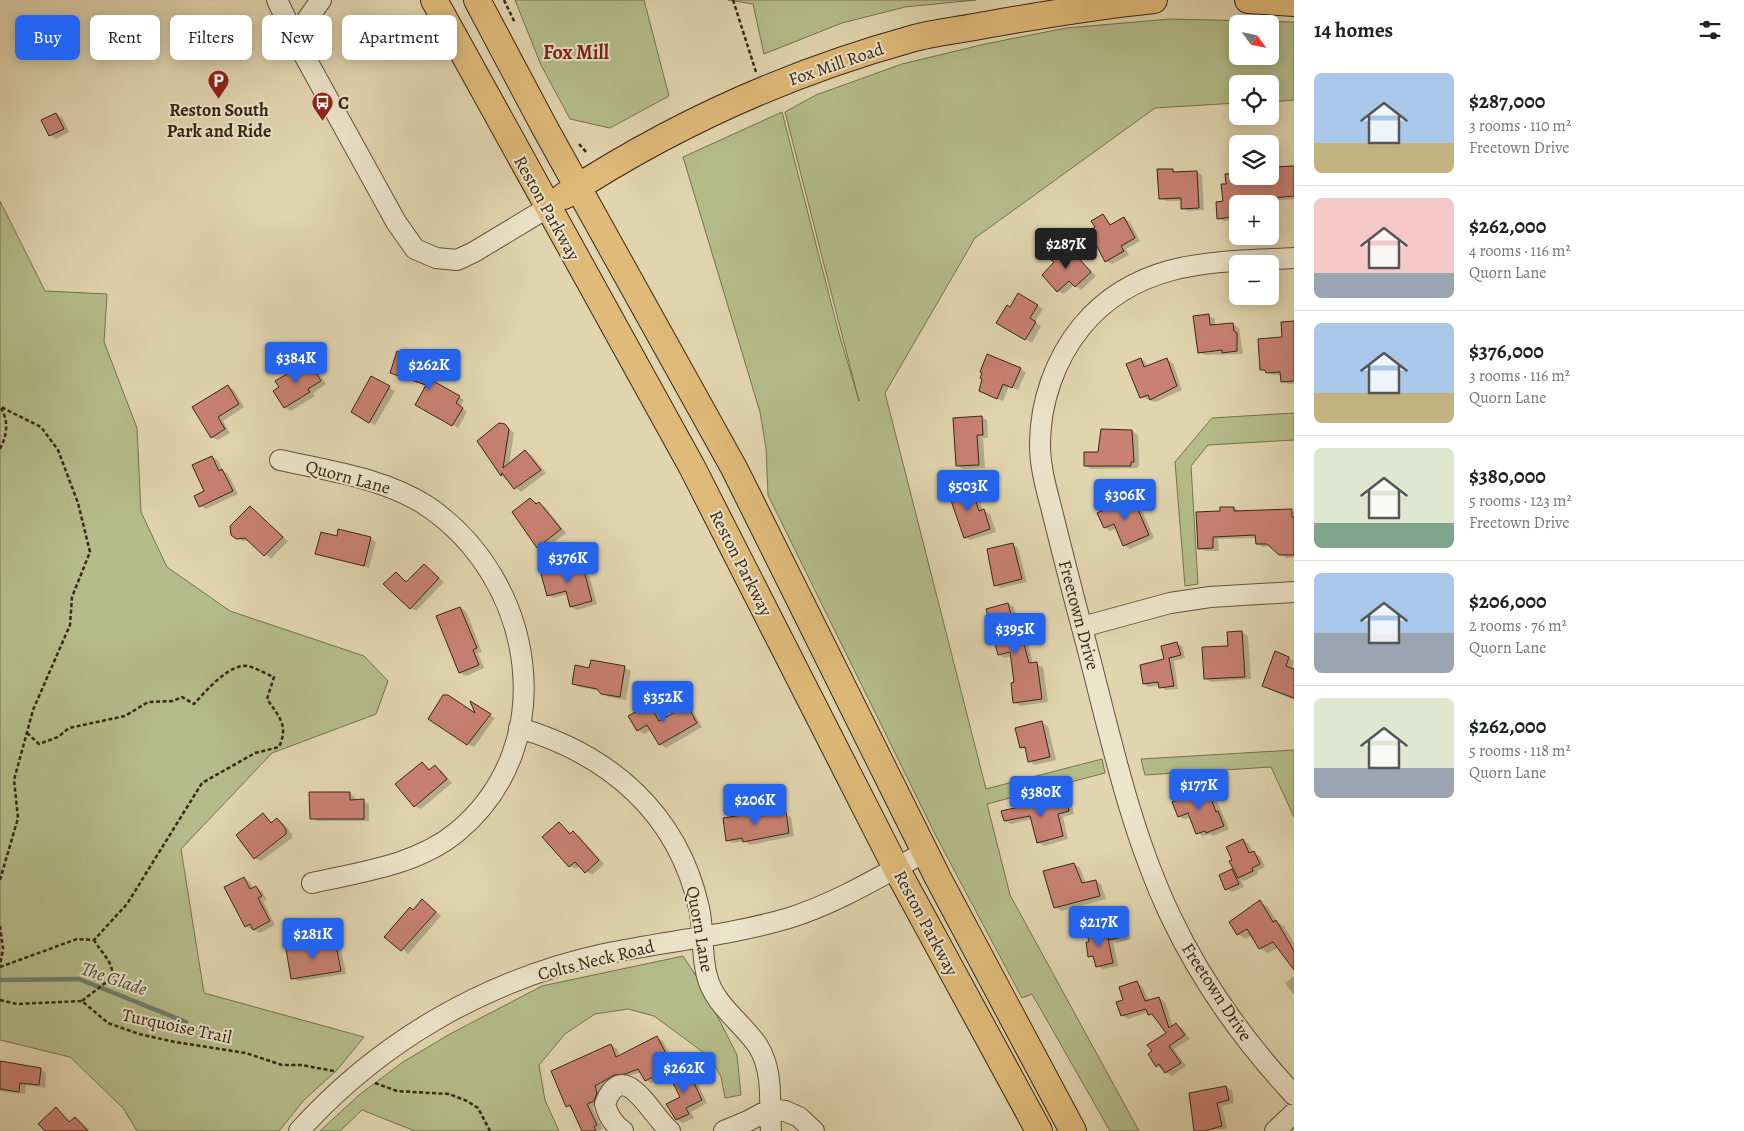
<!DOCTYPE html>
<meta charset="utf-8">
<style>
:root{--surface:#fff;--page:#f6f6f6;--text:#202124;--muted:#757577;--line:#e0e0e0;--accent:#2563eb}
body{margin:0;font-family:Alegreya,serif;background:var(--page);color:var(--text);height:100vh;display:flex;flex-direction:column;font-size:19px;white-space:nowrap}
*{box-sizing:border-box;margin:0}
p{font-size:16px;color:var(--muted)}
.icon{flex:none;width:28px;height:28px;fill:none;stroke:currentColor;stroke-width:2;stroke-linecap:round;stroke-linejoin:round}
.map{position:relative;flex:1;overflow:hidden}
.panel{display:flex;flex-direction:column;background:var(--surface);width:450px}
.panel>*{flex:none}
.guide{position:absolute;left:15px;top:15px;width:475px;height:45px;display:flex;gap:10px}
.needle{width:32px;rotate:123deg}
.tools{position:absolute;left:1229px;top:15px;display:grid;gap:10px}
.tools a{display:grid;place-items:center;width:50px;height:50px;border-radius:8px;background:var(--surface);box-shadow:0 2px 12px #0003;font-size:25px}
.price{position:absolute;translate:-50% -42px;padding:0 11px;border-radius:5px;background:var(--accent);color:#fff;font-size:16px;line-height:32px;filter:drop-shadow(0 1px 2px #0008)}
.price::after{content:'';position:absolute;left:50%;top:30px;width:15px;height:11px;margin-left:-8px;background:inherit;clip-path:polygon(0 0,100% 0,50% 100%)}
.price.on{background:#222;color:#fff}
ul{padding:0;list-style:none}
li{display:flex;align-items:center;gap:15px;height:125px;padding:0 20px}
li+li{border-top:1px solid var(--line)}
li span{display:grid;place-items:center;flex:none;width:140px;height:100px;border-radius:8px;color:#555}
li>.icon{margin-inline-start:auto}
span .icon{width:60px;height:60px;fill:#fffc;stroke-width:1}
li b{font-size:21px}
h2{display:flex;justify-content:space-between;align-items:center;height:60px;padding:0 20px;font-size:21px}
.chip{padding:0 18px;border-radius:8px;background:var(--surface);box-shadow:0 2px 12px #0003;font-size:18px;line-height:45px}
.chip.on{background:var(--accent);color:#fff}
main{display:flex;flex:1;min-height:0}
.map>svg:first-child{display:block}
</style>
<main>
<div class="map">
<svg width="1294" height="1131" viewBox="0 0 1294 1131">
<rect width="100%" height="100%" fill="#e1d5af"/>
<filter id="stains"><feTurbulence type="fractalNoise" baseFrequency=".004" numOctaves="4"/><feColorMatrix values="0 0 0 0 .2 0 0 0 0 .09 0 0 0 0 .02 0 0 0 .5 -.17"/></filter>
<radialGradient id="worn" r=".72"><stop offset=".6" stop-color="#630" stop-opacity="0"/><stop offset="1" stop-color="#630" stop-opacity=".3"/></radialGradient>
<path fill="#b4bd8a" stroke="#767250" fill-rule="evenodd" d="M515,0H644L669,96L610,128L570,119L541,65Z
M728,0H976L905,7L842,23L764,54L753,4Z
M1170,19L1294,22V100L1270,102V84H1238L1237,103L1155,108L975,238L885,393L986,789L1102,759L1105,773L987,804L1010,895L1139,1131H1110L1032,994L1022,998L936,836L768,495L766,448L760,412L683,157L782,112L838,330L859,401L785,112L816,95L902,64L985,44L1066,28ZM1238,24H1270V56H1238Z
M0,201L45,291L107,294L104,342L137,428L141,512L167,567L230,611L364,656L388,681L376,714L272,753L181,849L204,993L364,1037L337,1070L304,1100L279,1131H137L123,1108L70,1057L0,1040Z
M1294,413V440L1208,445L1191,466L1198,584L1185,586L1175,462L1212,418Z
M1294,750V817L1271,767L1145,775L1141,759Z
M683,956L700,982L737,1055L741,1095L725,1098L721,1077L711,1058L654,1016L628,1009L595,1014L565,1034L539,1065L545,1100L559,1131H415L362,1110L340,1131H320L359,1095L403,1062L450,1034L542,986Z"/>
<path fill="#0003" d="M56,114L62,117L69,132L56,139L50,135Z
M1294,167V199L1238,204L1237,220L1224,221L1218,218L1224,202L1227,185L1238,176L1245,178V182L1275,180Z
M1173,170L1178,173L1197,172L1202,175L1204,210L1188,211L1182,208V201H1166L1160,198Z
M1103,216L1112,225L1124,219L1130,222L1140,241L1126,249L1129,255L1112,264L1106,261L1096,228Z
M1067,247L1096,276L1081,290L1074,285L1064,294L1058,291Z
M1019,295L1043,309L1035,322L1041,326L1032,343L998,322Z
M1209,316L1215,319V326L1233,324L1239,328L1243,354L1205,355L1199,352Z
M1294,323V384H1288L1282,381V375H1273L1261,369Z
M398,352L421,361L417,373L464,400L460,407L467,412L458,428L416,404L427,386L391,373Z
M1141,359L1146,363L1148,367L1167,360L1173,363L1182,390L1156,402L1141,397Z
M309,362L315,366L326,384L313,393L315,396L291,411L285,407Z
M1020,369L1026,372L1018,390L1009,386L1003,401L980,391Z
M372,378L395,391L375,425L352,412Z
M228,387L234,390L244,407L223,421L230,433L218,440L212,437L194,407Z
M981,417L987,420L988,438H983L985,468L963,469L957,466Z
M505,425L514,433L509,464L525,451L531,455L546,473L521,492L502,476L478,441Z
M1132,431L1138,435L1139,465L1137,468L1091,469L1085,466L1099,453Z
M212,457L218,460L223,471L228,474L238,494L206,509L200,506L206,491Z
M970,486L976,489L983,511L990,514L996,532L970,540L965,537Z
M530,499L545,507L566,533L544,550L538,547Z
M1133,499L1139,503L1154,538L1130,549L1124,545L1117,528L1110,531L1105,527Z
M250,507L288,541L271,559L250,541H243L237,538Z
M1234,508L1240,511L1294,512V558H1286L1272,546L1263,547L1257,543V538L1218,539L1219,551H1205L1200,548L1221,512Z
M338,537L371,539L376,542L369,568L317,553Z
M1012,544L1018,548L1027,582L1001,588L995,585Z
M581,564L587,567L597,604L577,610L571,607L568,594L553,598L548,595Z
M424,565L444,582L416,611L410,608L396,573L408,582Z
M1008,604L1014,607L1020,631L1026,634L1033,664L1043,667L1048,702L1020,706L1015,702V683L1012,656L1005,658L999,655Z
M460,608L466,611L482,652L478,653L484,668L466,676L460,673L438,617Z
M1242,632L1248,636L1251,679L1211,682L1205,678Z
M1177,644L1182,646L1185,658L1174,661L1178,689L1165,690L1160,685L1149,687L1144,684Z
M1289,658L1294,661L1291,669L1294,671V700L1269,689Z
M592,662L625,668L631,671L626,700L608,697L600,691L579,687L573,684L590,670Z
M472,704L495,718L474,747L468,744L477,715Z
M649,705L655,709L662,721L687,707L693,710L702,727L666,748L660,744L651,730L644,734L638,730Z
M1042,723L1048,726L1056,760L1035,765L1029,761L1027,750L1021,747Z
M422,763L431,770L435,767L441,770L452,783L421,809L415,806L397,784Z
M1196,789L1200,792L1207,789L1213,792L1229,829L1213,836L1210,834L1203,836L1197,833L1191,817L1184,819L1179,816L1187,797Z
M349,793L355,797V801H363L369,804V821H317L311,818Z
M1065,798L1071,801L1074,814L1063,817L1068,839L1044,846L1038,842L1032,819L1011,824L1005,821L1003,812Z
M761,813L767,817L785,814L791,817L794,836L750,845L744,841L733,843L728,840Z
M264,815L273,823L277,819L283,823L292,834V838L261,861L255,858Z
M559,824L572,834L579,836L604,864L592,875L580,866L576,869L570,866Z
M1243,840L1249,844L1253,853L1260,856L1265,867L1257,871L1258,874L1244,881L1240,878L1244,887L1232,892L1226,889L1232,871L1237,873Z
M1074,864L1080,868L1086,884L1096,881L1101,884L1106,899L1061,911L1056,907Z
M244,878L250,882L253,889L256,887L262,891L267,900L263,901L275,925L260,933L246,926Z
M1260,902L1268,907L1277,922L1284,926L1294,943V968L1279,947L1268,953L1260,948L1252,935L1246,939L1238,934Z
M428,904L441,916L408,954L386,936L414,911Z
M1123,924L1128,927L1131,939L1116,943L1113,941L1118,966L1103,969L1097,966L1095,959L1090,956V943L1106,930L1108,932Z
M334,941L340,944L346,974L298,981L292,978Z
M1294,976V995L1285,983Z
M1136,983L1142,986L1149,1001L1159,998L1165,1002L1173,1027L1176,1024L1182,1028L1190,1039L1174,1049L1186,1066L1172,1076L1157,1066L1167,1033L1155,1018L1149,1012L1128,1019L1122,1015L1124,1001Z
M657,1038L663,1041L678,1070L651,1083L646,1080L642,1072L620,1078L600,1090L603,1097L600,1104L592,1107L603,1129L599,1131H583L573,1109L567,1106L611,1045L617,1049L620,1057Z
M0,1064L41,1069L46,1073L45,1088L26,1085L25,1094L0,1091Z
M687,1070L693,1073L707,1103L691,1112L694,1118L683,1123L677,1120L668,1105L682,1098Z
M1226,1087L1232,1090L1234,1103L1222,1106L1227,1129L1196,1131Z
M56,1109L71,1122L75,1118L81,1122L90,1131H46Z"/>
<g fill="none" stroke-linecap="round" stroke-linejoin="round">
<path stroke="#707e6c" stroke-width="4.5" d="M0,980L79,979L186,1022"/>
</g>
<path fill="#c88173" stroke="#382615" d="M56,113L64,129L49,136L41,120Z
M1294,166V196L1231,202L1232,217L1217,219L1216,202L1223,201L1221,184H1226L1225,174L1238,173L1240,181L1273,179V167Z
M1157,169H1173V172L1197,171L1199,208L1181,209V198L1159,199Z
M1103,214L1110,225L1124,217L1135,238L1121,246L1124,251L1105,262L1089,231L1095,227L1091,221Z
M1067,245L1091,272L1075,287L1069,281L1057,292L1042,275L1054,262L1051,260Z
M1018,293L1038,305L1030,318L1036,322L1025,340L996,323L1007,305L1010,307Z
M1209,314L1210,325L1233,323L1234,331L1237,333V351L1222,353V350L1198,353L1193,316Z
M1294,321V381L1281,382L1280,372L1266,373L1265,370H1260L1258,339L1282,337L1281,322Z
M397,351L416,357L412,369L460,396L456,403L463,408L452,426L415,405L426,385L390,373Z
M987,354L1021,368L1012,388L1003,384L997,399L979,391L982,379L980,378L982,373L980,372Z
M1141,358L1144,367L1167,358L1177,386L1150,400L1148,395L1140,398L1126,364Z
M309,361L321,381L308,389L310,392L284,408L273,391L279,387L275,381Z
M371,376L390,386L369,423L351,412Z
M228,385L239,404L218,417L225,429L211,438L192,407Z
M982,416L983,435H977L979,465L956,466L953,418Z
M499,423L505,424L509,429L503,468L525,450L541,470L514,489L502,473L501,476L477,441Z
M1101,429L1132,430L1134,462H1131V466H1084V452H1098Z
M212,456L219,471L222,469L233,491L199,507L194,496L204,491L192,465Z
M970,484L979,511L984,509L990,529L964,538L948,492Z
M530,498L536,504L539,502L561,529L537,548L512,512Z
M1133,498L1149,535L1123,546L1114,524L1104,528L1097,513Z
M250,506L283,537L264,556L245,538L236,539L231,535L230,526Z
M1220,507H1234V511L1292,509V517H1294V555H1279L1267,544H1256L1255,535L1213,537V548L1198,549L1196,512L1220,511Z
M338,529L371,537L364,566L315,554L321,532L337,536Z
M1013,543L1022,579L994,586L987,549Z
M582,563L592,601L570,607L566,591L547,596L541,574Z
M424,564L439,578L410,609L383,584L396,572L406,582Z
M1008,603L1015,630L1020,629L1029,663L1037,662L1042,699L1013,703L1011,683L1014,682L1010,652L998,655L986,609Z
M460,607L477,648L473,650L479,665L459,673L436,616Z
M1242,631L1245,677L1204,679L1202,647L1228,646L1227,632Z
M1177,642L1181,655L1169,658L1174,686L1159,688L1158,682L1143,684L1140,665L1164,659L1161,646Z
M1275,651L1289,657L1286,666L1294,669V698L1262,686Z
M591,660L625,666L620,697L601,694L597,689L572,684L575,665L589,668Z
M443,695H448L475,713L470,701L491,714L467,745L428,719Z
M649,704L659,721L687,705L697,723L659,745L647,725L637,731L628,716Z
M1042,721L1050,757L1028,762L1025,747L1020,748L1015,728Z
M422,762L429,770L435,765L447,779L414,807L395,784Z
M1196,788L1197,791L1207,788L1216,812L1218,811L1224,826L1206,833L1205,831L1196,834L1188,813L1178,817L1172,802L1185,797L1184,792Z
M309,792H350V800L364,799V819H310Z
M1065,797L1069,811L1058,814L1063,836L1037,843L1030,816L1004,821L1001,811Z
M761,812L762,816L786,812L789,833L743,842L742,838L726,841L723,818Z
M263,813L271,823L277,818L286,829V834L254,859L236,835Z
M559,822L570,834L573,831L599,860L585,873L575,862L569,867L542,837Z
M1243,839L1249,853L1254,851L1260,864L1252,868L1253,871L1238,878L1229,861L1232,860L1226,847Z
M1074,863L1082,883L1096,880L1100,896L1054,908L1043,871Z
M1232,869L1239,884L1225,890L1219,875Z
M244,877L250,889L256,886L262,896L258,898L270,921L253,930L250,924L245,927L224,887Z
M422,899L436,912L401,951L384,937L410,907L413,910Z
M1260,900L1273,922L1276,920L1294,951V970L1273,942L1259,949L1247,929L1237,935L1229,922Z
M1123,922L1126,936L1109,940L1106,926Z
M1106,929L1113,963L1096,967L1093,956L1088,957L1086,942H1089L1087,933Z
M335,940L341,971L291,979L286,949Z
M1137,981L1145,1001L1159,997L1169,1028L1176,1023L1185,1035L1169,1046L1181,1063L1165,1073L1159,1064L1156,1067L1148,1054L1152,1051L1147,1045L1166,1033L1152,1014L1148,1015L1146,1009L1121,1016L1116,1002L1123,1000L1119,987Z
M657,1036L673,1067L645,1081L638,1069L625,1074L614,1075L595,1086L597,1093L594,1101L587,1104L597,1125L594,1127L596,1131H582L570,1105L566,1107L551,1071L611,1044L616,1057Z
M0,1061L41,1068L39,1085L20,1083L19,1092L0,1089Z
M687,1068L702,1100L686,1108L689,1114L676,1120L666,1104L680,1097L670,1077Z
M1226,1086L1229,1100L1217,1103L1222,1126L1205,1131H1194L1189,1093Z
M56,1107L69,1122L75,1117L88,1131H45L38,1124Z"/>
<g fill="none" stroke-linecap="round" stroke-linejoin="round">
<defs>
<path id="minor" d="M277,0L299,46L396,222L415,249L436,258L457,260L474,252L547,208
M299,46L308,18L321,0
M1294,258C1215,262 1138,259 1082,326C1055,359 1040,402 1040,445C1040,470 1048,494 1054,519C1063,555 1072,591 1082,628C1108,724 1127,824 1170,915C1201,981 1244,1041 1294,1095
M280,460C329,471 384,478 427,506C535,579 563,744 457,832C417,865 361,872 312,883
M1082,627L1170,603L1210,597L1294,592
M519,728C609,754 678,813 699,908C704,930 701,954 707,976C714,1005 742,1022 758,1046C774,1072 769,1102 771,1131
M299,1131C380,1041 486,980 604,954C666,941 728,936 789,918C837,903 881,876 925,852
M623,1131C613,1124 608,1116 605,1104C623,1054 653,1118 670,1131
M724,1131L748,1121L770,1109L785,1111L799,1117L814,1131
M1275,1131L1294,1113"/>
<path id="major" d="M434,0L692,467L896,868L1039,1131
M477,0L546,130L734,468L938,878L1073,1131
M1248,0L1294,3
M564,196C671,126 788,73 911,39C935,32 961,30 985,25C1041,15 1097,6 1154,0"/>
</defs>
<use href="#minor" stroke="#62523c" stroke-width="22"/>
<use href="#major" stroke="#382615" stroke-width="28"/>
<path stroke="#382615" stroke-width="2.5" stroke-dasharray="4 2.5" stroke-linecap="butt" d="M504,0L515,23
M733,0L756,72
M579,144L587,153
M0,449C7,435 9,422 1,408
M0,880L18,818L14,780L33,710L70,625L72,597L90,552L78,503L58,450L41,427L1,407
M0,926L3,949L0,965
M0,967L77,939L94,940L127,904L202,783L255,753L279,747C289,725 279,717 267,699L274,677C266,674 256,668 248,666C229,663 205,692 194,704L182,697L173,701L148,702L125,716L69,728L58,737L39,744L27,733
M0,1000L17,1004L82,1001L108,1023L139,1034L175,1042L246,1053L282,1065H301L334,1071
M82,1001L113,977C112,960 102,954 94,940
M375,1083L397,1091L449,1094L467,1101L478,1108L490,1131"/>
<use href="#minor" stroke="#ece4cb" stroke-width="20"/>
<use href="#major" stroke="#e0ba78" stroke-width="26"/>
</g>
<defs>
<symbol id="parking-pin" viewBox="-11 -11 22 30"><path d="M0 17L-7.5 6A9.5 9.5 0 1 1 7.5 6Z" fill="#8f2418" stroke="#ece4cb"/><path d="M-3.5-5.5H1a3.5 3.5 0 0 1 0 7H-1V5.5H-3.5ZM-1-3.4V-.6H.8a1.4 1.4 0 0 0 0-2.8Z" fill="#fff"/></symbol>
<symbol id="bus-pin" viewBox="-11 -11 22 30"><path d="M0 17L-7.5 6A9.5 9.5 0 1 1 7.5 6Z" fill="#8f2418" stroke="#ece4cb"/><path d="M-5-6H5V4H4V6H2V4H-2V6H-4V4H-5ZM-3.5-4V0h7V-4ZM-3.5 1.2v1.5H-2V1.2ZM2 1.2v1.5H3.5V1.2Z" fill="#fff"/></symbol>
</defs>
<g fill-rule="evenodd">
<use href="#parking-pin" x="206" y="68" width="25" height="34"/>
<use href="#bus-pin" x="310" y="90" width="25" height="34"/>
</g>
<g text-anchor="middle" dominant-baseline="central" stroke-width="4" stroke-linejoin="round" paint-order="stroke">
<g font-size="18" fill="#382615" stroke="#ece4cb">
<text transform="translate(836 64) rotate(-19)">Fox Mill Road</text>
<text transform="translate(547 208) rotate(61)">Reston Parkway</text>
<text transform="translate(348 477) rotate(15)">Quorn Lane</text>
<text transform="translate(741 563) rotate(63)">Reston Parkway</text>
<text transform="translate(1079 615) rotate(75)">Freetown Drive</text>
<text transform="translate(926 923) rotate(62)">Reston Parkway</text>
<text transform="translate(700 929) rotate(80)">Quorn Lane</text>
<text transform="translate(596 960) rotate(-14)">Colts Neck Road</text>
<text transform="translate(1217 992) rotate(57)">Freetown Drive</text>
<text transform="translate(177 1026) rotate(12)">Turquoise Trail</text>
</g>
<g font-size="18" font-weight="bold" fill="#382615" stroke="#ece4cb" text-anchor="start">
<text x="338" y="103">C</text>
<text x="219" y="110" text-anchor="middle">Reston South<tspan x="219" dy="21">Park and Ride</tspan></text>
</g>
<g font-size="19" font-style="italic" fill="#4f4b39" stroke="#ece4cb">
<text transform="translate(114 979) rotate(19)">The Glade</text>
</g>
<g font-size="20" font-weight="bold" fill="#7a1f14" stroke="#ece4cb">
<text x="576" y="52">Fox Mill</text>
</g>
</g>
<rect width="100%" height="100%" filter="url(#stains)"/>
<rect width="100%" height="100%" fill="url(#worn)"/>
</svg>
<div class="tools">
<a><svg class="needle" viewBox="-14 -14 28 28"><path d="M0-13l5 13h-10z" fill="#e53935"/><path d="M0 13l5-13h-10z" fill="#757577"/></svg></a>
<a><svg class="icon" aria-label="locate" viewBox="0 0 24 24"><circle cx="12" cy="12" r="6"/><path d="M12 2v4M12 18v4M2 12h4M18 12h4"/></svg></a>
<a><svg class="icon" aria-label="layers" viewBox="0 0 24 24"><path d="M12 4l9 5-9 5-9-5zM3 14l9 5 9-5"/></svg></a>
<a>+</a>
<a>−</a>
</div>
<b class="price on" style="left:1066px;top:270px">$287K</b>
<b class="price" style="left:296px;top:384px">$384K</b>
<b class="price" style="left:429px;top:391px">$262K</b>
<b class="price" style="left:968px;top:512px">$503K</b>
<b class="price" style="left:1125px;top:521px">$306K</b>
<b class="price" style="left:568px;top:584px">$376K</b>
<b class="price" style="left:1015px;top:655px">$395K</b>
<b class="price" style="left:663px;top:723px">$352K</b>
<b class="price" style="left:1199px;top:811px">$177K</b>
<b class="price" style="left:1041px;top:818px">$380K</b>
<b class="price" style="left:755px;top:826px">$206K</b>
<b class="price" style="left:1099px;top:948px">$217K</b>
<b class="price" style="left:313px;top:960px">$281K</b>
<b class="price" style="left:684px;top:1094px">$262K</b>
<div class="guide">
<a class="chip on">Buy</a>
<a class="chip">Rent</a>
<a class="chip">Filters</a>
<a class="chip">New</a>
<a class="chip">Apartment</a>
</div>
</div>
<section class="panel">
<h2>14 homes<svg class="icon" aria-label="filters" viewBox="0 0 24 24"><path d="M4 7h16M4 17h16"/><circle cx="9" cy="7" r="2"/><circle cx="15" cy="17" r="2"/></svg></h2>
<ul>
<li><span style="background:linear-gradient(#a9c7e8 70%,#c2b280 0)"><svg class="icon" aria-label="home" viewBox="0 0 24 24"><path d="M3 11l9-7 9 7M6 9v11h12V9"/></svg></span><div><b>$287,000</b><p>3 rooms · 110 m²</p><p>Freetown Drive</p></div></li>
<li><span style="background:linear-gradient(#f6c9c9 75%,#9aa5b1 0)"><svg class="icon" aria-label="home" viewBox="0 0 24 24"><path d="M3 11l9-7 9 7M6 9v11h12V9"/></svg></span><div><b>$262,000</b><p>4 rooms · 116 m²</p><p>Quorn Lane</p></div></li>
<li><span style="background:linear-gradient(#a9c7e8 70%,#c2b280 0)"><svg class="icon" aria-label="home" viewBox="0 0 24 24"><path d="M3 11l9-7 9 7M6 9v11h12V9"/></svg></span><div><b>$376,000</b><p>3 rooms · 116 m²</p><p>Quorn Lane</p></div></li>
<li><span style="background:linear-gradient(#dfe7d0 75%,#7fa58c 0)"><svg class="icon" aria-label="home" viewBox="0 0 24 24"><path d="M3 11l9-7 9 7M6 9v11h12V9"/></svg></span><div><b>$380,000</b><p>5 rooms · 123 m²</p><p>Freetown Drive</p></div></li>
<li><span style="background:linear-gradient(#a9c7e8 60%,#9aa5b1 0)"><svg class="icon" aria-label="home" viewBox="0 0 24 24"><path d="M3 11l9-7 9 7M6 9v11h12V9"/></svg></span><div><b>$206,000</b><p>2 rooms · 76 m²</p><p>Quorn Lane</p></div></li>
<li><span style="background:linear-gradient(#dfe7d0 70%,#9aa5b1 0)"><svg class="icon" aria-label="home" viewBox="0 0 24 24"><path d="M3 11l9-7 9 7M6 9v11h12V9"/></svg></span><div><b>$262,000</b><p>5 rooms · 118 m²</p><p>Quorn Lane</p></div></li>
</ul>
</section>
</main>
